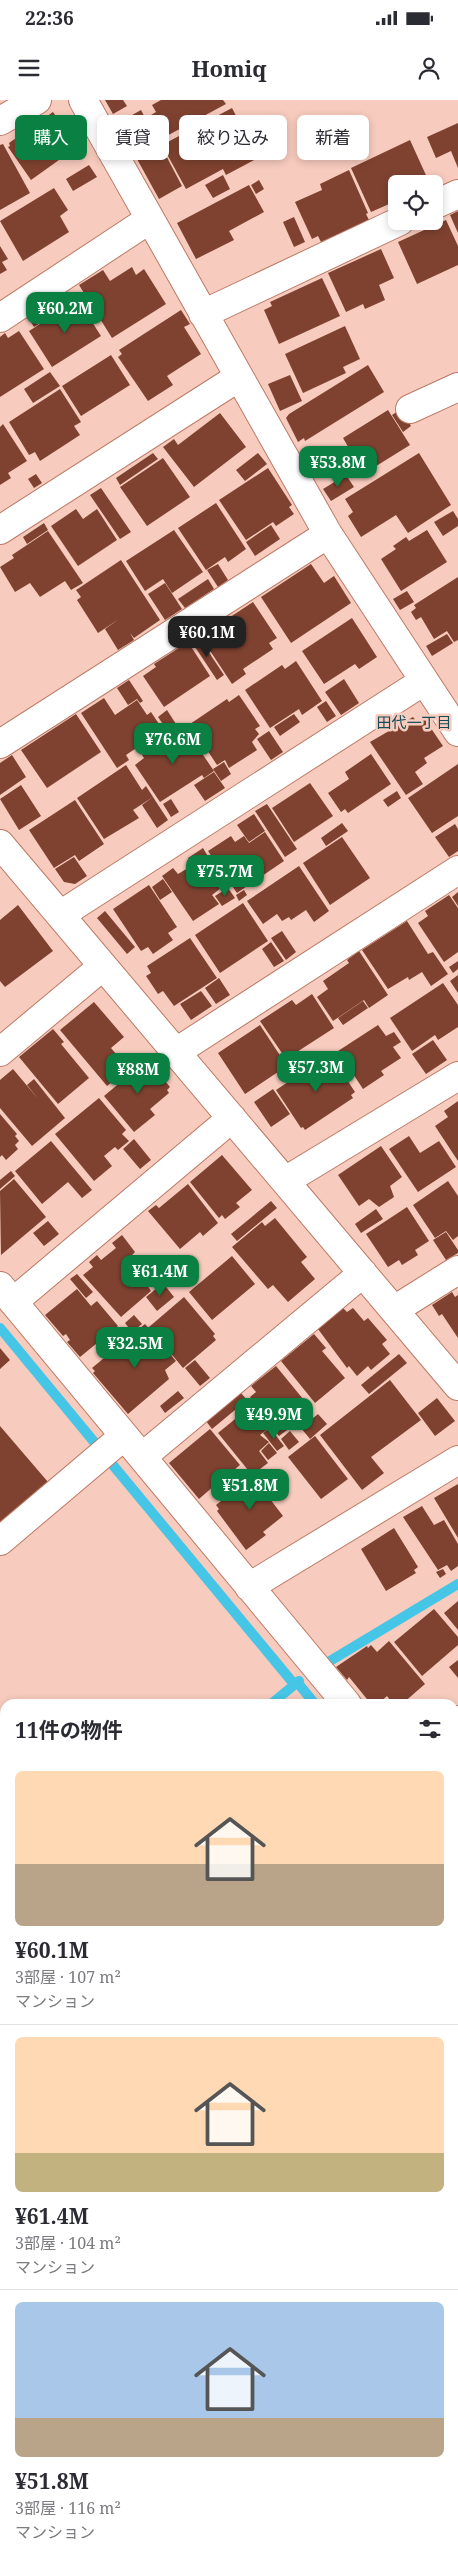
<!DOCTYPE html>
<html lang="ja">
<meta charset="utf-8">
<style>
:root{--surface:#fff;--page:#f2f2f3;--text:#2b2b33;--muted:#7c7c81;--line:#e1e1e2;--accent:#0b8043}
body{margin:0;font-family:"Noto Serif","Noto Sans JP",serif;background:var(--page);color:var(--text);height:100vh;display:flex;flex-direction:column;font-size:19px;white-space:nowrap}
*{box-sizing:border-box;margin:0}
p{font-size:16px;color:var(--muted)}
.icon{flex:none;width:28px;height:28px;fill:none;stroke:currentColor;stroke-width:2;stroke-linecap:round;stroke-linejoin:round}
.map{position:relative;flex:1;overflow:hidden}
.panel{position:absolute;left:0px;top:1599px;width:459px;height:866px;display:flex;flex-direction:column;background:var(--surface);border-radius:15px 15px 0 0;box-shadow:0 2px 8px #0003}
.panel>*{flex:none}
.guide{position:absolute;left:15px;top:15px;width:429px;height:45px;display:flex;gap:10px}
.controls{position:absolute;left:388px;top:75px;display:grid;gap:10px}
.controls a{display:grid;place-items:center;width:55px;height:55px;border-radius:8px;background:var(--surface);box-shadow:0 2px 8px #0003;font-size:25px}
.price{position:absolute;translate:-50% -42px;padding:0 11px;border-radius:10px;background:var(--accent);color:#fff;font-size:16px;line-height:32px;filter:drop-shadow(0 1px 2px #0008)}
.price::after{content:'';position:absolute;left:50%;top:30px;width:15px;height:11px;margin-left:-8px;background:inherit;clip-path:polygon(0 0,100% 0,50% 100%)}
.price.on{background:#222;color:#fff}
ul{padding:0;list-style:none}
li{display:grid;align-content:center;gap:10px;height:265px;padding:0 15px}
li+li{border-top:1px solid var(--line)}
li span{display:grid;place-items:center;height:155px;border-radius:8px;color:#555}
li>.icon{margin-inline-start:auto}
span .icon{width:90px;height:90px;fill:#fffc;stroke-width:1}
li b{font-size:21px}
h2{display:flex;justify-content:space-between;align-items:center;height:60px;padding:0 15px;font-size:21px}
.tag{padding:0 18px;border-radius:8px;background:var(--surface);box-shadow:0 2px 8px #0003;font-size:18px;line-height:45px}
.tag.on{background:var(--accent);color:#fff}
.status{display:flex;justify-content:space-between;align-items:center;height:35px;padding:0 25px;background:var(--surface);direction:ltr}
.status svg{height:14px;fill:currentColor}
header{display:flex;justify-content:space-between;align-items:center;height:65px;padding:0 15px;background:var(--surface);font-size:22px;font-weight:700}
.map>svg:first-child{display:block}
</style>
<div class="status"><b>22:36</b><svg viewBox="0 0 49 12"><path d="M0 12V9h3v3zM5 12V6h3v6zM10 12V3h3v9zM15 12V0h3v12zM26 1h20v11H26zM47 4h2v5h-2z"/></svg></div>
<header><svg class="icon" aria-label="menu" viewBox="0 0 24 24"><path d="M4 6h16M4 12h16M4 18h16"/></svg>Homiq<svg class="icon" aria-label="person" viewBox="0 0 24 24"><circle cx="12" cy="8" r="4"/><path d="M4 21q1-7 8-7t8 7"/></svg></header>
<div class="map">
<svg width="458" height="2464" viewBox="0 0 458 2464">
<rect width="100%" height="100%" fill="#f7cbbd"/>
<g fill="none" stroke-linecap="round" stroke-linejoin="round">
<path stroke="#45c6e6" stroke-width="10" d="M0,1228L95,1343
M112,1364L294,1584
M330,1561L458,1484
M297,1582L315,1604
M271,1604L299,1581
M454,1772L458,1777
M0,1831L5,1827
M0,2171L5,2177
M454,2236L458,2233
M182,2464L187,2460"/>
</g>
<path fill="#7f4230" d="M105,0H123L127,6L113,14Z
M161,0H223L226,4L163,38L151,15L156,12L152,5Z
M232,8L258,58L226,75L223,69L186,89L162,45Z
M141,10L159,44L136,57L118,23Z
M53,12L75,44L57,57L59,60L31,80L8,47L10,46L9,43Z
M458,23V68L451,51L436,58L427,37Z
M410,40L430,84H396V101L371,112L351,68Z
M3,44L30,93L0,110V45Z
M161,46L182,86L159,99L137,59Z
M89,65L97,77L73,91L66,79Z
M349,70L368,113L366,114L369,120L321,142L318,136L312,139L295,102L322,90L320,84Z
M223,75L230,89L213,98L205,85Z
M259,80L264,89L256,94L251,85Z
M249,85L264,112L229,131L234,140L196,159L177,123Z
M54,88L68,110L60,116L69,132L23,161L0,121Z
M458,111V133L450,115Z
M294,117L305,142L294,147L283,122Z
M446,120L458,146V165L417,184L398,142Z
M0,146L8,159L2,162L7,170L0,174Z
M381,149L394,178L379,185L385,200L365,209L363,204L346,212L328,173Z
M132,167L136,175L144,169L166,204L112,238L79,185L103,170L110,181Z
M322,178L340,216L279,244L264,210L272,206L270,202Z
M70,193L75,201L34,227L29,219Z
M78,200L101,236L52,267L29,231Z
M181,210L190,224L184,227L201,254L167,276L173,285L148,301L118,257L122,254L119,250Z
M345,226L360,259L343,267L346,273L303,293L285,254Z
M19,231L44,269L0,297V237L5,233L8,238Z
M111,255L130,285L81,316L62,286Z
M368,265L384,292L305,341L304,338L298,342L286,318L289,314Z
M50,272L60,286L33,303L24,289Z
M290,275L302,301L280,311L268,284Z
M60,289L81,322L74,326L80,335L40,361L35,352L29,355L9,322Z
M401,309L411,326L403,332L392,315Z
M388,310L410,345L373,368L370,364L357,372L346,352L350,350L343,338Z
M220,313L246,347L194,387L163,347L174,339L178,345Z
M3,324L27,361L8,373L11,378L0,385V327Z
M153,353L158,359L120,385L116,378Z
M258,353L267,364L245,381L236,370Z
M419,353L451,405L408,433L396,415L361,437L348,416L353,412L345,399Z
M163,358L190,397L147,426L120,387Z
M268,368L292,405L289,407L294,414L276,426L273,422L246,440L219,400Z
M36,374L42,383L34,388L28,379Z
M346,375L354,387L331,401L323,389Z
M101,388L131,432L120,439L90,395Z
M216,403L246,449L228,462L225,457L206,470L178,428Z
M76,409L83,419L97,409L117,440L78,466L51,426Z
M453,411L458,419V426L443,436L434,422Z
M44,423L48,430L27,444L23,437Z
M271,425L280,439L255,456L246,442Z
M174,430L203,472L172,493L163,479L145,491L126,461Z
M427,430L447,462L401,491L381,459L396,449L393,446L406,437L409,441Z
M48,431L83,483L71,490L65,481L40,497L30,483L15,492L0,467L14,458L12,455Z
M121,460L160,520L134,538L130,533L134,540L118,550L105,529L119,519L98,533L77,500L81,497L76,490Z
M218,464L228,480L218,487L207,470Z
M311,464L324,483L334,476L351,503L291,543L261,497Z
M458,477V540L454,542L447,531L434,539L421,517L416,520L411,512L416,508L414,505Z
M208,479L214,489L185,508L178,499Z
M165,483L182,509L165,520L148,494Z
M407,491L414,502L400,510L393,499Z
M253,502L277,538L269,543L273,549L243,569L246,574L232,584L199,534L213,525L215,527Z
M352,518L377,557L359,569L355,564L324,584L302,551Z
M447,534L453,543L432,556L426,546Z
M198,536L224,575L217,580L191,541Z
M188,542L210,576L164,607L143,576L156,567L154,564Z
M296,561L322,601L302,615L299,609L270,628L245,590L282,565L285,569Z
M344,579L359,603L341,615L325,592Z
M129,580L143,601L140,603L137,599L128,605L117,588Z
M239,595L260,626L255,629L259,634L252,642L257,650L229,668L225,660L217,665L190,624L227,599L229,602Z
M104,598L115,615L137,600L147,615L151,612L163,630L126,655L129,660L117,668L81,613Z
M326,601L336,616L327,622L317,607Z
M167,610L176,624L167,630L158,617Z
M76,614L101,652L47,688L21,650Z
M294,614L300,622L280,636L274,627Z
M413,617L417,622L424,618L443,646L424,658L427,663L415,672L423,684L406,695L370,642Z
M184,627L214,671L204,678L202,675L160,702L135,665L144,658L142,655Z
M269,631L283,652L271,660L257,639Z
M371,654L391,684L348,713L345,709L341,712L328,693L349,679L345,672Z
M12,655L26,677L0,695V663Z
M224,662L231,674L221,681L213,669Z
M458,664V716L432,733L408,698Z
M126,665L142,690L146,686L153,697L133,710L139,718L104,739L77,698Z
M214,672L225,688L205,701L194,685Z
M310,683L333,716L294,742L272,708Z
M21,685L41,716L19,730L0,699Z
M397,691L401,698L388,707L383,700Z
M153,697L168,720L157,728L142,705Z
M171,699L179,712L171,717L163,704Z
M75,700L104,744L79,761L75,755L54,768L29,730Z
M267,704L297,749L285,757L255,711Z
M254,714L265,731L249,742L237,725Z
M342,723L348,731L326,746L321,738Z
M455,724L458,729V751L449,757L435,737Z
M265,732L284,761L237,793L208,751L231,736L235,742L244,736L249,743Z
M342,737L370,778L330,805L303,763Z
M203,748L225,785L212,795L219,804L193,821L162,776L173,768L178,774L193,765L188,758Z
M74,757L87,776L75,784L64,782L55,769Z
M299,766L329,811L314,822L306,810L291,820L289,817L282,821L277,814L263,824L247,801Z
M163,779L172,792L160,800L152,787Z
M149,785L177,827L168,833L173,840L153,854L148,847L141,851L113,809Z
M228,788L235,798L222,806L215,796Z
M244,790L247,795L239,801L236,795Z
M458,792V806L452,797Z
M449,795L458,808V852L444,862L418,823L428,816L425,811Z
M243,803L268,841L220,873L195,835Z
M18,805L53,851L5,887L0,881V820Z
M105,811L135,847L127,854L97,818Z
M407,821L428,854L433,852L448,874L431,886L422,872L409,880L408,877L388,889L362,850Z
M282,831L296,852L286,860L271,838Z
M190,838L217,878L174,906L163,891L158,894L146,876L151,873L147,866Z
M271,842L284,861L274,867L262,849Z
M359,851L388,895L369,908L364,900L333,921L317,897L328,889L323,881L349,863L347,860Z
M458,861V869L453,873L449,867Z
M458,875V893L450,881Z
M219,878L230,895L216,904L205,888Z
M443,883L458,905V927L438,940L435,935L412,951L390,918Z
M201,891L212,906L191,920L180,904Z
M312,894L334,928L286,959L260,921L292,900L296,905Z
M363,901L368,908L343,925L338,918Z
M94,902L124,937L111,948L128,968L107,986L60,930Z
M260,925L287,966L245,994L218,953Z
M378,925L386,936L394,932L401,942L393,947L401,958L381,971L384,975L363,989L338,951Z
M53,929L64,942L61,944L89,978L58,1004L19,957Z
M433,940L447,960L426,974L412,954Z
M330,954L355,992L351,995L353,998L305,1030L303,1027L301,1028L276,990Z
M147,960L170,987L167,990L169,993L150,1009L155,1015L134,1032L104,996Z
M13,969L39,1000L27,985L34,979L65,1018L32,1046L0,1008V980Z
M273,989L290,1014L271,1027L254,1002Z
M99,998L126,1030L122,1034L129,1041L118,1050L115,1047L104,1056L112,1066L94,1081L55,1034Z
M458,1001V1061L435,1026L448,1017L444,1011Z
M0,1014L17,1034L15,1036L19,1041L15,1045L18,1049L6,1060L2,1055L0,1057Z
M409,1036L420,1053L439,1041L456,1067L418,1092L389,1049Z
M134,1039L151,1060L140,1069L123,1049Z
M51,1041L92,1090L82,1098L68,1082L42,1104L15,1071Z
M381,1046L402,1077L390,1086L394,1097L379,1107L369,1099L359,1106L338,1075Z
M222,1055L252,1090L236,1103L240,1107L225,1119L222,1115L219,1118L190,1082Z
M11,1071L15,1076L0,1089V1080Z
M14,1079L46,1117L1,1155L0,1091Z
M448,1081L458,1096V1136L453,1140L446,1131L435,1138L413,1105Z
M188,1084L218,1123L203,1136L200,1132L180,1149L148,1111L156,1105L159,1108Z
M271,1101L277,1108L237,1141L231,1134Z
M407,1107L429,1141L415,1150L418,1155L402,1165L399,1160L388,1167L366,1134Z
M376,1109L383,1119L361,1133L355,1124Z
M275,1118L307,1157L301,1162L315,1179L288,1202L273,1185L268,1189L232,1147L262,1122L265,1126Z
M48,1121L59,1134L44,1146L33,1133Z
M446,1132L458,1150V1153L446,1160L433,1140Z
M122,1135L135,1152L130,1157L151,1182L147,1185L151,1191L121,1217L83,1175L93,1167L89,1162L97,1155L101,1160L116,1148L112,1143Z
M232,1156L255,1184L212,1220L189,1192Z
M77,1174L93,1192L86,1198L70,1179Z
M163,1183L174,1197L157,1211L146,1197Z
M77,1189L91,1206L97,1201L118,1226L80,1257L67,1242L70,1240L66,1234L63,1236L45,1215Z
M452,1192L455,1197L458,1195V1238L442,1214L439,1216L432,1205Z
M184,1197L215,1234L213,1236L216,1240L183,1268L149,1227Z
M343,1208L347,1212L353,1208L364,1221L368,1218L387,1240L382,1244L390,1254L371,1270L368,1266L357,1276L349,1266L347,1268L318,1229Z
M134,1215L142,1224L132,1232L125,1223Z
M145,1224L176,1261L165,1270L169,1279L128,1314L93,1273L95,1271L92,1268Z
M314,1234L326,1248L322,1251L345,1278L315,1303L281,1261Z
M0,1248L10,1260L0,1269Z
M399,1254L407,1263L369,1294L361,1285Z
M195,1260L210,1278L200,1286L185,1268Z
M276,1266L312,1310L309,1312L313,1317L297,1329L294,1325L279,1336L250,1297L256,1292L251,1286Z
M390,1280L421,1320L371,1357L384,1373L362,1390L320,1335Z
M178,1291L184,1298L165,1313L160,1306Z
M241,1293L247,1300L212,1329L206,1321Z
M437,1298L455,1321L435,1336L418,1313Z
M251,1306L269,1328L260,1335L269,1342L259,1351L268,1363L252,1375L218,1333Z
M318,1314L327,1324L310,1339L301,1328Z
M0,1326L48,1382L0,1423Z
M270,1328L284,1346L277,1351L263,1333Z
M210,1329L240,1365L223,1379L225,1383L218,1389L215,1385L199,1399L169,1363Z
M290,1331L299,1342L289,1350L281,1339Z
M315,1336L348,1379L321,1399L288,1357Z
M269,1343L277,1353L268,1360L261,1351Z
M258,1372L276,1395L270,1399L283,1416L263,1432L266,1435L246,1450L217,1411L219,1409L216,1405Z
M458,1384V1438L434,1398Z
M422,1406L434,1425L444,1420L458,1444V1466L451,1471L447,1465L438,1470L403,1417Z
M394,1428L418,1467L414,1470L416,1473L386,1491L361,1449Z
M443,1469L446,1474L440,1478L436,1472Z
M458,1501V1530L444,1513Z
M434,1509L458,1537V1545L422,1576L394,1542Z
M389,1541L425,1584L402,1604H393L387,1596L378,1604H371L349,1577L347,1580L336,1567L367,1546L368,1548L371,1545L377,1552Z
M458,1560V1578L449,1567Z
M458,1646V1697L454,1691V1650Z"/>
<g fill="none" stroke-linecap="round" stroke-linejoin="round">
<defs>
<path id="minor" d="M83,0L328,434L458,632
M0,21L37,0
M434,105L458,94
M203,214L400,121
M0,218L150,119
M410,309L458,287
M0,430L239,277
M0,644L328,434
M0,744L458,1286
M60,815L424,581
M0,952L103,866
M176,952L458,770
M285,1081L458,976
M0,1186L347,1604
M13,1202L232,1018
M394,1210L458,1170
M142,1357L363,1173
M0,1441L124,1336
M249,1487L458,1360
M454,1624L458,1620
M454,1733L458,1738
M454,1846L458,1843
M0,2155L5,2161
M0,2227L5,2223
M258,2460L261,2464"/>
</defs>
<use href="#minor" stroke="#bc7965" stroke-width="30"/>
<use href="#minor" stroke="#fff" stroke-width="28"/>
</g>
<g text-anchor="middle" dominant-baseline="central" stroke-width="5" stroke-linejoin="round" paint-order="stroke">
<g font-size="15" fill="#134b58" stroke="#f7cbbd">
<text x="414" y="622">田代一丁目</text>
</g>
</g>
</svg>
<div class="controls">
<a><svg class="icon" aria-label="locate" viewBox="0 0 24 24"><circle cx="12" cy="12" r="6"/><path d="M12 2v4M12 18v4M2 12h4M18 12h4"/></svg></a>
</div>
<b class="price" style="left:65px;top:234px">¥60.2M</b>
<b class="price" style="left:338px;top:388px">¥53.8M</b>
<b class="price on" style="left:207px;top:558px">¥60.1M</b>
<b class="price" style="left:173px;top:665px">¥76.6M</b>
<b class="price" style="left:225px;top:797px">¥75.7M</b>
<b class="price" style="left:316px;top:993px">¥57.3M</b>
<b class="price" style="left:138px;top:995px">¥88M</b>
<b class="price" style="left:160px;top:1197px">¥61.4M</b>
<b class="price" style="left:135px;top:1269px">¥32.5M</b>
<b class="price" style="left:274px;top:1340px">¥49.9M</b>
<b class="price" style="left:250px;top:1411px">¥51.8M</b>
<div class="guide">
<a class="tag on">購入</a>
<a class="tag">賃貸</a>
<a class="tag">絞り込み</a>
<a class="tag">新着</a>
</div>
<section class="panel">
<h2>11件の物件<svg class="icon" aria-label="filters" viewBox="0 0 24 24"><path d="M4 7h16M4 17h16"/><circle cx="9" cy="7" r="2"/><circle cx="15" cy="17" r="2"/></svg></h2>
<ul>
<li><span style="background:linear-gradient(#ffd9b3 60%,#b9a48a 0)"><svg class="icon" aria-label="home" viewBox="0 0 24 24"><path d="M3 11l9-7 9 7M6 9v11h12V9"/></svg></span><div><b>¥60.1M</b><p>3部屋 · 107 m²</p><p>マンション</p></div></li>
<li><span style="background:linear-gradient(#ffd9b3 75%,#c2b280 0)"><svg class="icon" aria-label="home" viewBox="0 0 24 24"><path d="M3 11l9-7 9 7M6 9v11h12V9"/></svg></span><div><b>¥61.4M</b><p>3部屋 · 104 m²</p><p>マンション</p></div></li>
<li><span style="background:linear-gradient(#a9c7e8 75%,#b9a48a 0)"><svg class="icon" aria-label="home" viewBox="0 0 24 24"><path d="M3 11l9-7 9 7M6 9v11h12V9"/></svg></span><div><b>¥51.8M</b><p>3部屋 · 116 m²</p><p>マンション</p></div></li>
</ul>
</section>
</div>
